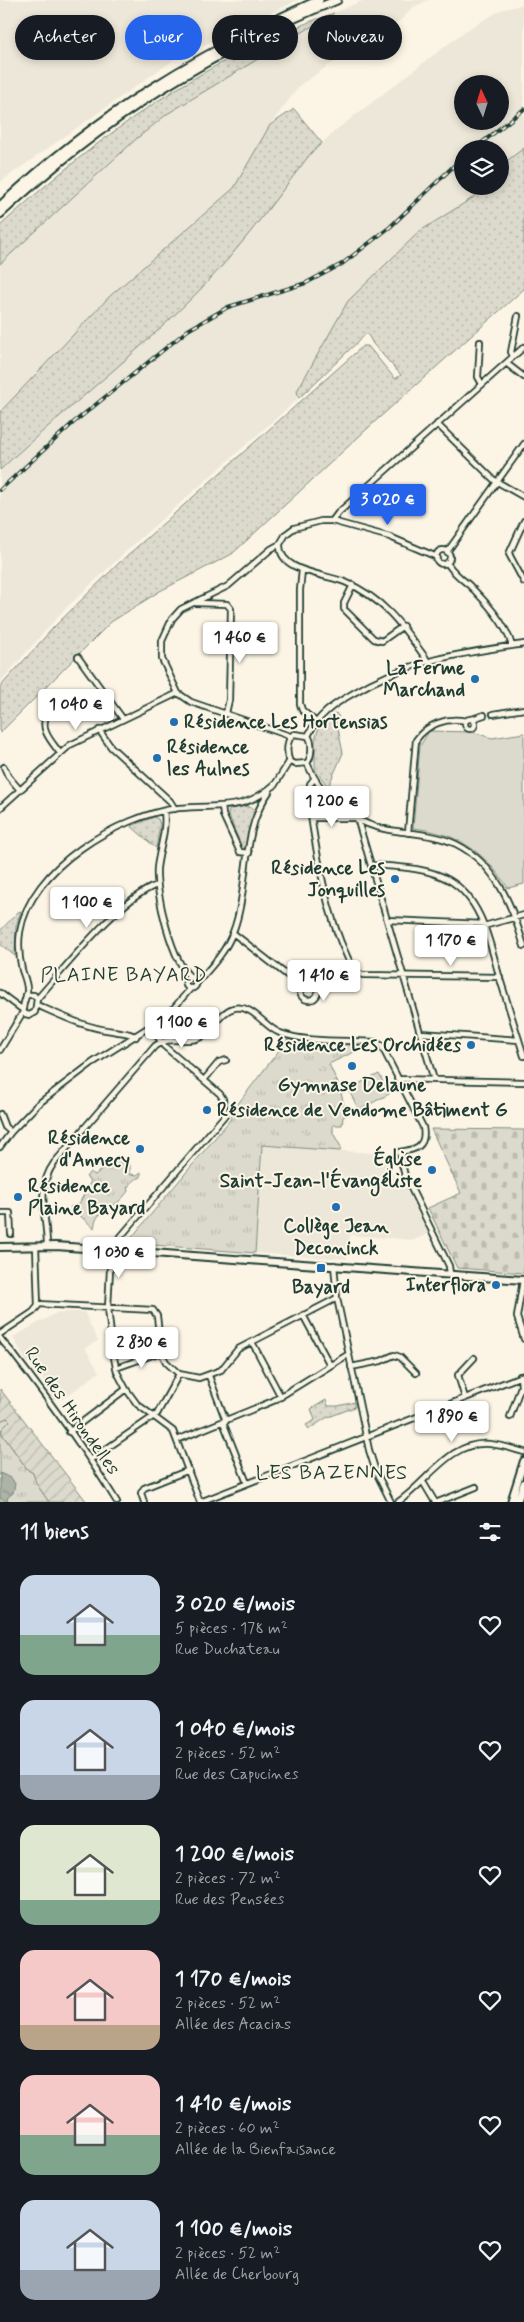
<!DOCTYPE html>
<html lang="fr">
<meta charset="utf-8">
<style>
:root{--surface:#171b24;--page:#20242c;--text:#f1f3f6;--muted:#9ea1a6;--accent:#2563eb}
body{margin:0;font-family:Mynerve,sans-serif;background:var(--page);color:var(--text);height:100vh;display:flex;flex-direction:column;font-size:19px;white-space:nowrap}
*{box-sizing:border-box;margin:0}
p{font-size:16px;color:var(--muted)}
.icon{flex:none;width:28px;height:28px;fill:none;stroke:currentColor;stroke-width:2;stroke-linecap:round;stroke-linejoin:round}
.map{position:relative;height:1502px;overflow:hidden}
.side{display:flex;flex-direction:column;background:var(--surface);flex:1}
.side>*{flex:none}
.guide{position:absolute;left:15px;top:15px;width:495px;height:45px;display:flex;gap:10px}
.needle{width:32px;rotate:356deg}
.fabs{position:absolute;left:454px;top:75px;display:grid;gap:10px}
.fabs a{display:grid;place-items:center;width:55px;height:55px;border-radius:50%;background:var(--surface);box-shadow:0 2px 8px #0003;font-size:25px}
.price{position:absolute;translate:-50% -42px;padding:0 11px;border-radius:5px;background:#fff;color:#222;font-size:16px;line-height:32px;filter:drop-shadow(0 1px 2px #0008)}
.price::after{content:'';position:absolute;left:50%;top:30px;width:15px;height:11px;margin-left:-8px;background:inherit;clip-path:polygon(0 0,100% 0,50% 100%)}
.price.active{background:var(--accent);color:#fff}
ul{padding:0;list-style:none}
li{display:flex;align-items:center;gap:15px;height:125px;padding:0 20px}
li span{display:grid;place-items:center;flex:none;width:140px;height:100px;border-radius:15px;color:#555}
li>.icon{margin-inline-start:auto}
span .icon{width:60px;height:60px;fill:#fffc;stroke-width:1}
li b{font-size:21px}
h2{display:flex;justify-content:space-between;align-items:center;height:60px;padding:0 20px;font-size:21px}
.tag{padding:0 18px;border-radius:22px;background:var(--surface);box-shadow:0 2px 8px #0003;font-size:18px;line-height:45px}
.tag.active{background:var(--accent);color:#fff}
.map>svg:first-child{display:block}
</style>
<div class="map">
<svg width="524" height="1502" viewBox="0 0 524 1502">
<defs>
<pattern id="grass-dots" width="8" height="8" patternUnits="userSpaceOnUse" patternTransform="scale(1.25)"><rect width="8" height="8" fill="#dcdacc"/><path d="M2 2h.1M6 6h.1" fill="none" stroke="#bcbcb0" stroke-width="1.8" stroke-linecap="round"/></pattern>
<pattern id="cemetery-stones" width="16" height="16" patternUnits="userSpaceOnUse" patternTransform="scale(1.25)"><rect width="16" height="16" fill="#dcdacc"/><path d="M2 7V4a2 2 0 0 1 4 0v3zM10 15v-3a2 2 0 0 1 4 0v3z" fill="#bcbcb0"/></pattern>
<pattern id="park-tufts" width="24" height="20" patternUnits="userSpaceOnUse" patternTransform="scale(1.25)"><rect width="24" height="20" fill="#dcdacc"/><path d="M3 7l-1-3M5 7V3M7 7l1-3M15 17l-1-3M17 17v-4M19 17l1-3" fill="none" stroke="#bcbcb0"/></pattern>
<pattern id="garden-furrows" width="10" height="10" patternUnits="userSpaceOnUse" patternTransform="scale(1.25)"><rect width="10" height="10" fill="#dcdacc"/><path d="M-1 1l2-2M0 10L10 0M9 11l2-2" fill="none" stroke="#bcbcb0"/></pattern>
<pattern id="water-ripples" width="26" height="14" patternUnits="userSpaceOnUse" patternTransform="scale(1.25)"><rect width="26" height="14" fill="#aeb3a7"/><path d="M2 4q2-2 4 0t4 0M15 11q2-2 4 0t4 0" fill="none" stroke="#8d9389"/></pattern>
</defs>
<rect width="100%" height="100%" fill="#fcf5e5"/>
<filter id="ink" filterUnits="userSpaceOnUse"><feTurbulence type="fractalNoise" baseFrequency=".02" numOctaves="2"/><feDisplacementMap in="SourceGraphic" scale="10" xChannelSelector="R" yChannelSelector="G"/><feConvolveMatrix kernelMatrix="1 2 1 2 8 2 1 2 1" color-interpolation-filters="sRGB"/></filter>
<g filter="url(#ink)">
<path fill="#ece7d8" fill-rule="evenodd" d="M0,0H298L176,58L0,182Z
M364,0H429L413,7L400,21L362,43L300,85L270,125L234,188L110,296L0,412V264L135,140L167,114L334,13Z
M524,4V148L500,166V149H462V186H474V197L420,231L348,301L297,391L299,398L135,543L64,610L0,682V470L185,303L228,258L311,153L336,130L465,31L501,10ZM462,84H500V121H462Z
M262,1145L387,1154L391,1160L388,1165L397,1183L402,1181L428,1234L414,1240L350,1235L347,1259L255,1253Z
M58,1312L60,1314L65,1312H84L98,1341L85,1348L99,1372L63,1399L60,1396L54,1400L33,1360L27,1363L13,1337Z"/>
<path fill="url(#grass-dots)" stroke="#7e8c80" d="M334,13L167,114L135,140L0,264V226C98,136 206,57 334,13Z
M294,109L322,143L311,153C284,188 258,224 229,258C161,337 75,399 0,470V412L110,296L234,188L270,125Z
M524,148V289L380,417L232,554L160,591L111,622L0,733V687L53,628L121,561L363,346H368L395,379L401,375L373,344L367,333L299,398L297,391L348,301L420,231L474,197V186H500V166Z
M336,713L339,717L336,719L343,753L328,787L315,769V739L320,725Z
M246,806L255,809L245,851L242,849L228,813L230,809Z
M154,817L158,819L160,825L156,848L131,826Z
M21,911L16,926L15,956L0,944V931L18,912Z
M326,1400L328,1406H338L355,1402V1407L326,1418L309,1429L306,1425L315,1420L311,1409Z"/>
<path fill="url(#cemetery-stones)" stroke="#7e8c80" d="M431,1129L524,1130V1273L457,1268L428,1208L461,1193Z"/>
<path fill="url(#park-tufts)" stroke="#7e8c80" d="M287,1040L366,1046L329,1064L340,1088L346,1115L343,1117L342,1125H333V1133L341,1147L340,1151L262,1145L255,1253L127,1243L230,1120L237,1105Z
M115,1158L119,1163L126,1162L130,1165V1174L137,1175L141,1172V1177L134,1180L127,1188L128,1191C125,1195 121,1200 117,1203C105,1211 96,1212 94,1228L70,1207L79,1204L91,1181L86,1177L90,1172L95,1175Z
M7,1418L10,1421L2,1429V1434L28,1470L33,1473L40,1489L49,1502H0V1421Z"/>
<path fill="url(#garden-furrows)" stroke="#7e8c80" d="M0,1389L87,1502H49L36,1483L33,1473L28,1470L2,1434V1429L10,1421L7,1418L0,1421Z"/>
<path fill="#dcdacc" stroke="#7e8c80" d="M429,731L472,732L492,738L524,733V884L508,888C484,851 457,833 413,828L420,746Z
M379,1074L389,1094L359,1110L348,1089Z"/>
<path fill="url(#water-ripples)" stroke="#758479" d="M0,1473L12,1479L15,1484L13,1493L7,1498L8,1502L0,1498Z"/>
<g fill="none" stroke-linecap="round" stroke-linejoin="round">
<defs>
<path id="street" d="M480,342L478,377L482,384
M513,356L511,352L518,316
M506,363L524,377
M437,424L494,480L524,497
M332,521L338,513L524,347
M524,521L509,554L524,582
M280,544C278,572 326,574 345,582C384,598 404,628 427,660
M436 557a7 7 0 1 1 14 0a7 7 0 1 1-14 0Z
M447,552L524,444
M447,563C453,572 460,578 469,585C485,601 506,623 512,646
M302,570L300,590V704L302,710L316,722
M353,585L344,603V609L374,639L382,641L403,626
M195,603L227,604L231,609L229,700L226,713
M78,657L123,719
M48,713C38,728 51,741 60,753
M493,714L524,709
M465 724a5 5 0 1 1 10 0a5 5 0 1 1-10 0Z
M472,719L484,715
M99,730L111,747L170,801L175,809
M290,736L191,702L178,693L162,659V641L172,619L181,609L228,586L271,549L280,544L286,534L294,528L321,521H332L390,537L437,557
M308,736C317,716 334,704 352,694C407,660 462,653 524,644
M307,763C324,802 355,826 396,831C417,834 437,835 456,844C496,864 512,905 524,946
M307,763L295,764L290,762C286,754 286,739 294,734L308,736
M307,763C312,757 313,742 308,736
M4,767L8,776L20,790
M314,779L310,784C308,803 312,822 315,841C323,887 332,931 355,972L363,975L500,977
M274,786L289,762
M222,806L223,815L240,852L249,853
M0,808L70,745L178,693
M164,811C167,830 159,850 157,868C155,892 172,964 192,978
M312,818H353
M358,821L434,1080
M408,833L416,740C427,724 447,717 466,721
M371,865C397,867 426,867 449,880C483,900 490,945 500,979C508,1005 516,1030 524,1056
M387,920L483,924
M484,926L524,915
M233,933L301,986
M185.5 983a5.5 5.5 0 1 1 11 0a5.5 5.5 0 1 1-11 0Z
M300 991a9 9 0 1 1 18 0a9 9 0 1 1-18 0Z
M196,984C211,967 225,953 233,932C250,888 240,831 269,792
M0,993L23,1010
M26,995H34L37,999L35,1012L30,1015L25,1014L23,1010C23,1003 26,998 27,992C28,985 24,976 22,970C19,957 18,945 20,932C30,868 119,815 179,808C218,804 243,813 275,784
M37,999C66,967 118,899 157,885
M37,1005C62,1016 86,1028 113,1031C121,1033 129,1032 136,1037
M421,1033L519,1040
M0,1050L23,1012
M397,1079L524,1082
M204,1080L219,1062L226,1060
M0,1114L5,1127L11,1132
M0,1147L11,1132L38,1104L92,1063L154,1024L172,1010L191,988
M0,1213H10L11,1234
M47,1246C47,1216 35,1190 54,1163L155,1046C169,1036 181,1042 196,1039C212,1035 218,1012 234,1008C253,1004 264,1027 280,1033C307,1043 345,1040 375,1042L381,1045L423,1127C427,1147 415,1150 399,1152L405,1176L449,1266L450,1274
M111,1250L108,1308L113,1353L117,1372L126,1389L137,1404L173,1431L200,1502
M114,1250L117,1241L225,1115L223,1099L220,1094L164,1046L151,1027
M334,1265L337,1298L369,1450L376,1472L391,1502
M523,1280L517,1317L524,1339
M38,1304L153,1310L157,1316L161,1352L166,1362L179,1374L199,1378L221,1370L238,1349L337,1298
M303,1315L330,1365
M0,1334L33,1312L38,1306L36,1246
M0,1338C5,1345 11,1350 15,1356C51,1403 86,1451 117,1502
M252,1342L281,1397
M351,1367L381,1361L394,1355L400,1357L416,1373
M116,1368L161,1352
M209,1376L226,1421
M465,1398L458,1375L474,1358
M510,1417L521,1386L520,1376
M223,1422L247,1483
M69,1432L126,1389
M177,1440L273,1401L349,1354
M90,1460L157,1414L179,1374
M423,1482L435,1502
M144,1502L141,1493L144,1488L189,1470
M200,1502L524,1375
M398,1502C428,1482 450,1440 490,1444C502,1445 513,1449 524,1452
M438,1502L476,1487"/>
<path id="secondary" d="M0,1247L56,1246L524,1280
M511,1502L524,1461
M517,1502L524,1483"/>
<path id="primary" d="M0,206C98,114 196,55 319,0
M0,214C104,118 206,53 337,0"/>
</defs>
<use href="#street" stroke="#1f3d34" stroke-width="8"/>
<use href="#secondary" stroke="#1f3d34" stroke-width="10"/>
<use href="#primary" stroke="#1f3d34" stroke-width="11"/>
<use href="#street" stroke="#fcf5e5" stroke-width="4.5"/>
<use href="#secondary" stroke="#fcf5e5" stroke-width="6"/>
<use href="#primary" stroke="#fcf5e5" stroke-width="7"/>
<defs>
<path id="rail" d="M474,149L524,109
M0,490L73,423L188,330L228,307L306,283L342,264L390,227L462,158"/>
</defs>
<use href="#rail" stroke="#1f3d34" stroke-width="4"/>
<use href="#rail" stroke="#fcf5e5" stroke-width="2" stroke-dasharray="5.5" stroke-linecap="butt"/>
</g>
</g>
<g fill="#1f6fb2" stroke="#fcf5e5" stroke-width="2">
<circle cx="475" cy="679" r="5"/>
<circle cx="174" cy="722" r="5"/>
<circle cx="157" cy="758" r="5"/>
<circle cx="395" cy="879" r="5"/>
<circle cx="471" cy="1045" r="5"/>
<circle cx="352" cy="1066" r="5"/>
<circle cx="207" cy="1110" r="5"/>
<circle cx="140" cy="1149" r="5"/>
<circle cx="432" cy="1170" r="5"/>
<circle cx="18" cy="1197" r="5"/>
<circle cx="336" cy="1207" r="5"/>
<rect x="316" y="1263" width="10" height="10" rx="2.5"/>
<circle cx="496" cy="1285" r="5"/>
</g>
<g text-anchor="middle" dominant-baseline="central" stroke-width="4" stroke-linejoin="round" paint-order="stroke">
<g font-size="19" font-weight="bold" fill="#1f3d34" stroke="#fcf5e5" text-anchor="end">
<text x="465" y="668">La Ferme<tspan x="465" dy="22">Marchand</tspan></text>
<text x="184" y="722" text-anchor="start">Résidence Les Hortensias</text>
<text x="167" y="747" text-anchor="start">Résidence<tspan x="167" dy="22">les Aulnes</tspan></text>
<text x="385" y="868">Résidence Les<tspan x="385" dy="22">Jonquilles</tspan></text>
<text x="461" y="1045">Résidence Les Orchidées</text>
<text x="352" y="1085" text-anchor="middle">Gymnase Delaune</text>
<text x="217" y="1110" text-anchor="start">Résidence de Vendome Bâtiment G</text>
<text x="130" y="1138">Résidence<tspan x="130" dy="22">d'Annecy</tspan></text>
<text x="422" y="1159">Église<tspan x="422" dy="22">Saint-Jean-l'Évangéliste</tspan></text>
<text x="28" y="1186" text-anchor="start">Résidence<tspan x="28" dy="22">Plaine Bayard</tspan></text>
<text x="336" y="1226" text-anchor="middle">Collège Jean<tspan x="336" dy="22">Deconinck</tspan></text>
<text x="486" y="1285">Interflora</text>
<text x="321" y="1287" text-anchor="middle">Bayard</text>
</g>
<g font-size="19" fill="#1f3d34" stroke="#fcf5e5">
<text transform="translate(72 1411) rotate(55)">Rue des Hirondelles</text>
</g>
<g font-size="20" letter-spacing="1" fill="#1f3d34" stroke="#fcf5e5">
<text x="124" y="975">PLAINE BAYARD</text>
<text x="332" y="1473">LES BAZENNES</text>
</g>
</g>
</svg>
<div class="fabs">
<a><svg class="needle" viewBox="-14 -14 28 28"><path d="M0-13l5 13h-10z" fill="#e53935"/><path d="M0 13l5-13h-10z" fill="#9ea1a6"/></svg></a>
<a><svg class="icon" aria-label="layers" viewBox="0 0 24 24"><path d="M12 4l9 5-9 5-9-5zM3 14l9 5 9-5"/></svg></a>
</div>
<b class="price active" style="left:388px;top:526px">3 020 €</b>
<b class="price" style="left:240px;top:664px">1 460 €</b>
<b class="price" style="left:76px;top:731px">1 040 €</b>
<b class="price" style="left:332px;top:828px">1 200 €</b>
<b class="price" style="left:87px;top:929px">1 100 €</b>
<b class="price" style="left:451px;top:967px">1 170 €</b>
<b class="price" style="left:324px;top:1002px">1 410 €</b>
<b class="price" style="left:182px;top:1049px">1 100 €</b>
<b class="price" style="left:119px;top:1279px">1 030 €</b>
<b class="price" style="left:142px;top:1369px">2 830 €</b>
<b class="price" style="left:452px;top:1443px">1 890 €</b>
<div class="guide">
<a class="tag">Acheter</a>
<a class="tag active">Louer</a>
<a class="tag">Filtres</a>
<a class="tag">Nouveau</a>
</div>
</div>
<section class="side">
<h2>11 biens<svg class="icon" aria-label="filters" viewBox="0 0 24 24"><path d="M4 7h16M4 17h16"/><circle cx="9" cy="7" r="2"/><circle cx="15" cy="17" r="2"/></svg></h2>
<ul>
<li><span style="background:linear-gradient(#c9d6e8 60%,#7fa58c 0)"><svg class="icon" aria-label="home" viewBox="0 0 24 24"><path d="M3 11l9-7 9 7M6 9v11h12V9"/></svg></span><div><b>3 020 €/mois</b><p>5 pièces · 178 m²</p><p>Rue Duchateau</p></div><svg class="icon" aria-label="heart" viewBox="0 0 24 24"><path d="M12 20l-8-8c-3-5 5-10 8-4 3-6 11-1 8 4z"/></svg></li>
<li><span style="background:linear-gradient(#c9d6e8 75%,#9aa5b1 0)"><svg class="icon" aria-label="home" viewBox="0 0 24 24"><path d="M3 11l9-7 9 7M6 9v11h12V9"/></svg></span><div><b>1 040 €/mois</b><p>2 pièces · 52 m²</p><p>Rue des Capucines</p></div><svg class="icon" aria-label="heart" viewBox="0 0 24 24"><path d="M12 20l-8-8c-3-5 5-10 8-4 3-6 11-1 8 4z"/></svg></li>
<li><span style="background:linear-gradient(#dfe7d0 75%,#7fa58c 0)"><svg class="icon" aria-label="home" viewBox="0 0 24 24"><path d="M3 11l9-7 9 7M6 9v11h12V9"/></svg></span><div><b>1 200 €/mois</b><p>2 pièces · 72 m²</p><p>Rue des Pensées</p></div><svg class="icon" aria-label="heart" viewBox="0 0 24 24"><path d="M12 20l-8-8c-3-5 5-10 8-4 3-6 11-1 8 4z"/></svg></li>
<li><span style="background:linear-gradient(#f6c9c9 75%,#b9a48a 0)"><svg class="icon" aria-label="home" viewBox="0 0 24 24"><path d="M3 11l9-7 9 7M6 9v11h12V9"/></svg></span><div><b>1 170 €/mois</b><p>2 pièces · 52 m²</p><p>Allée des Acacias</p></div><svg class="icon" aria-label="heart" viewBox="0 0 24 24"><path d="M12 20l-8-8c-3-5 5-10 8-4 3-6 11-1 8 4z"/></svg></li>
<li><span style="background:linear-gradient(#f6c9c9 60%,#7fa58c 0)"><svg class="icon" aria-label="home" viewBox="0 0 24 24"><path d="M3 11l9-7 9 7M6 9v11h12V9"/></svg></span><div><b>1 410 €/mois</b><p>2 pièces · 60 m²</p><p>Allée de la Bienfaisance</p></div><svg class="icon" aria-label="heart" viewBox="0 0 24 24"><path d="M12 20l-8-8c-3-5 5-10 8-4 3-6 11-1 8 4z"/></svg></li>
<li><span style="background:linear-gradient(#c9d6e8 70%,#9aa5b1 0)"><svg class="icon" aria-label="home" viewBox="0 0 24 24"><path d="M3 11l9-7 9 7M6 9v11h12V9"/></svg></span><div><b>1 100 €/mois</b><p>2 pièces · 52 m²</p><p>Allée de Cherbourg</p></div><svg class="icon" aria-label="heart" viewBox="0 0 24 24"><path d="M12 20l-8-8c-3-5 5-10 8-4 3-6 11-1 8 4z"/></svg></li>
</ul>
</section>
